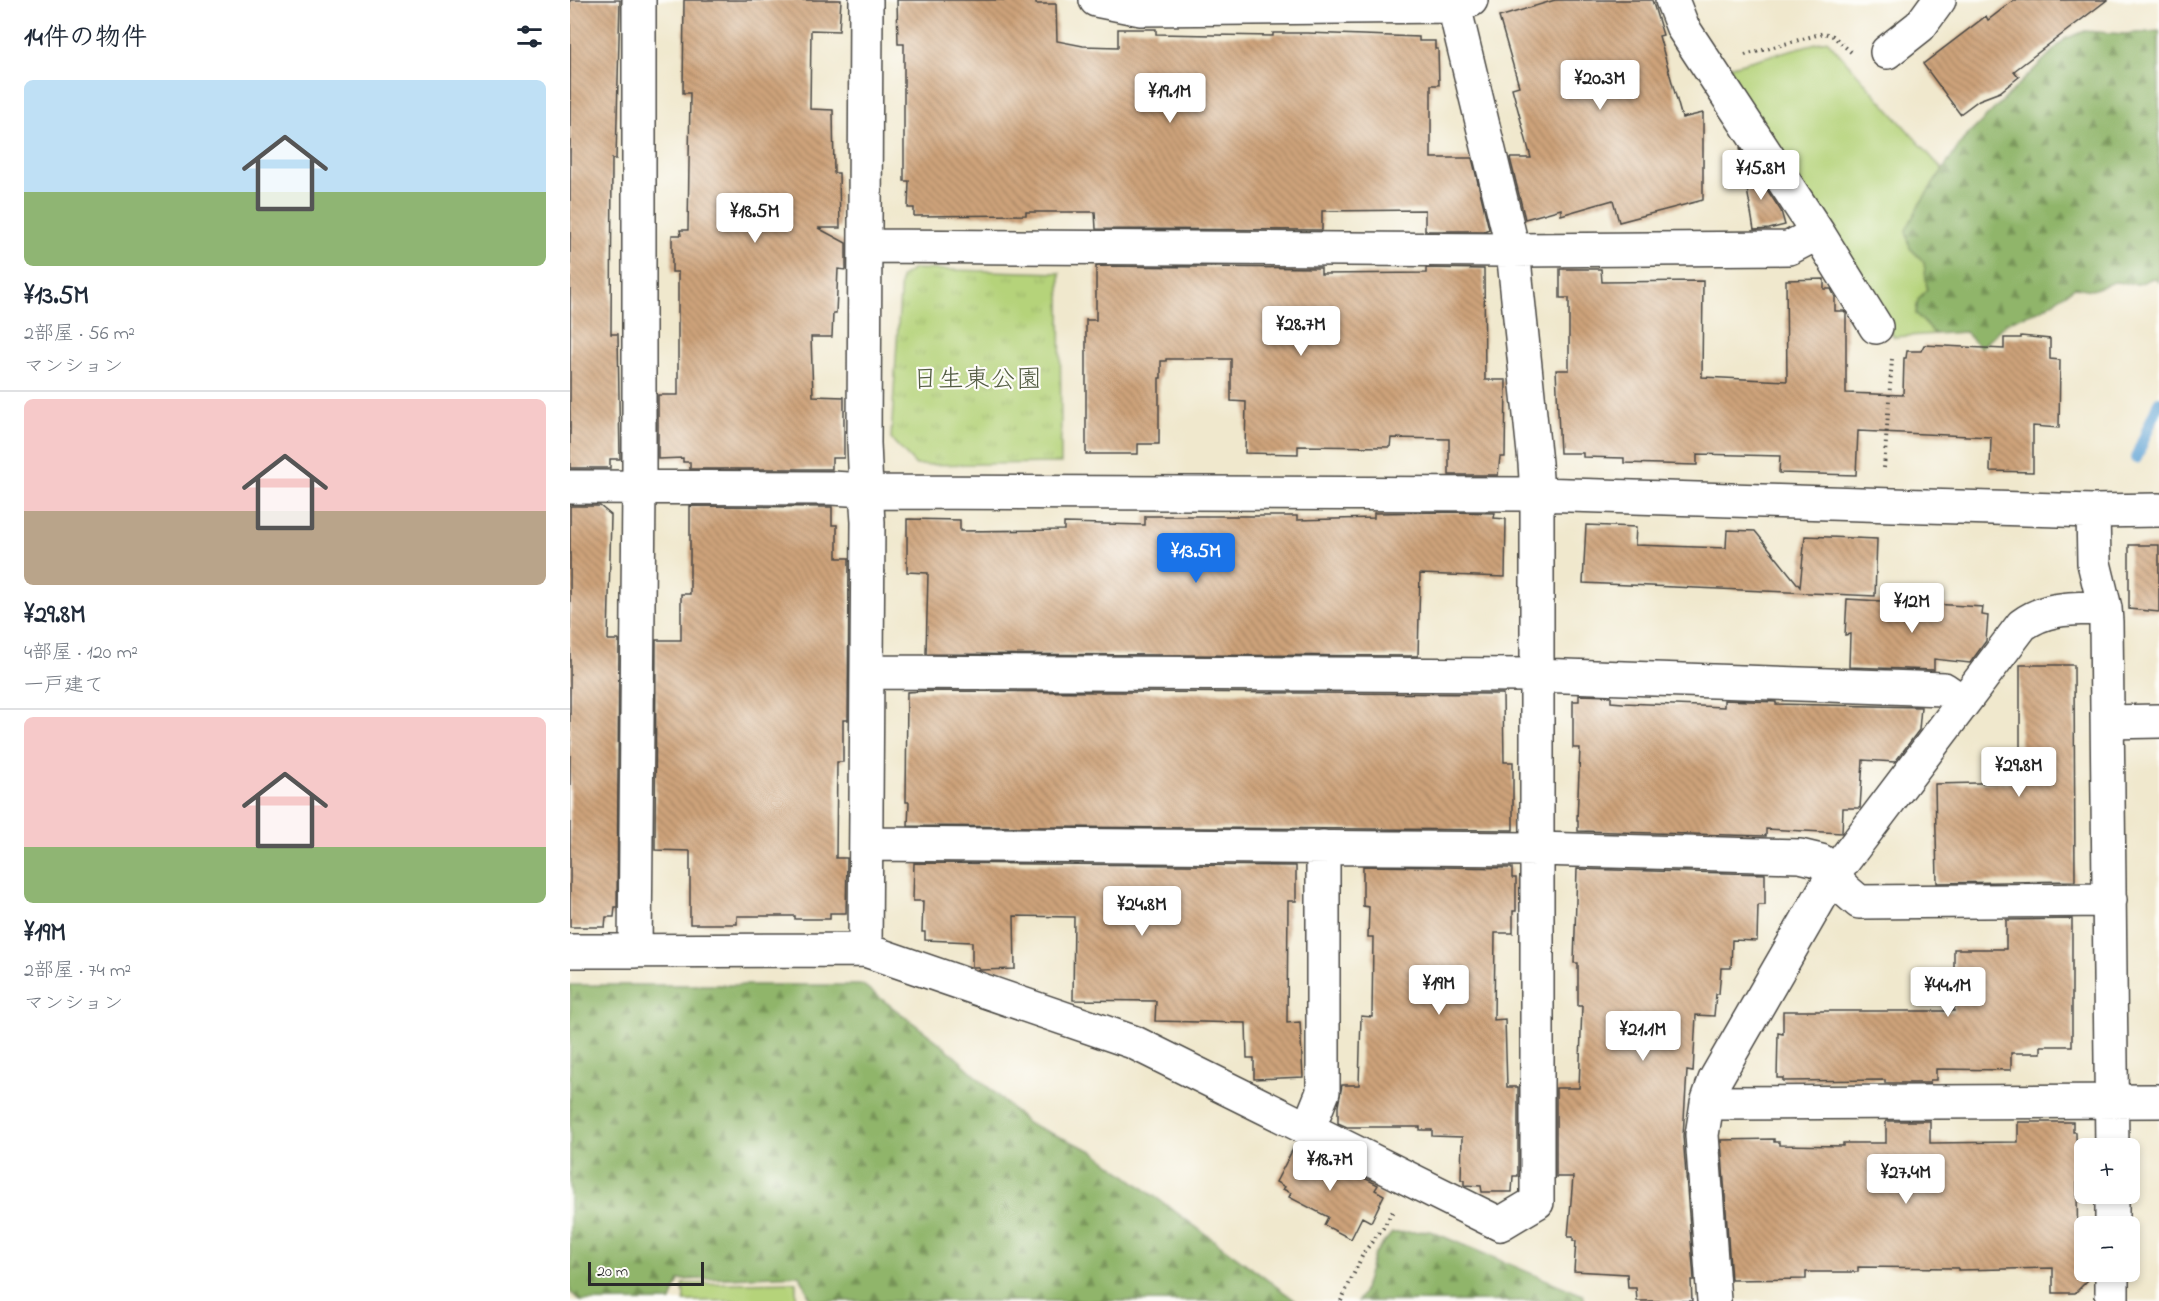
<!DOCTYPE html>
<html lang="ja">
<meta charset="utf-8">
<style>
:root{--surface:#fff;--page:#f2f2f3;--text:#1f2937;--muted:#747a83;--line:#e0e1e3;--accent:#1a73e8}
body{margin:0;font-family:"Indie Flower","Klee One",sans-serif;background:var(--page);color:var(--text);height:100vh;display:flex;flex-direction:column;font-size:22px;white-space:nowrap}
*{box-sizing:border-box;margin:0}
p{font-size:20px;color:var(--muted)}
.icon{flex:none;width:33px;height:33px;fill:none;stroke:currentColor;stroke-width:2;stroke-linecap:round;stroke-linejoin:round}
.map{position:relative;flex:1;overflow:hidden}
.panel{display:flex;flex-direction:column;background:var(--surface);width:570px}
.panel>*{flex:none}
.tools{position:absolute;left:1504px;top:1138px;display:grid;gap:12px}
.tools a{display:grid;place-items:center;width:66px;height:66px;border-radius:9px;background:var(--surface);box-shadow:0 3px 9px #0003;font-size:30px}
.scale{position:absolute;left:18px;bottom:15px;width:116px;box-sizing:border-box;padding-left:6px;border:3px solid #2b2b2b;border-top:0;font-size:16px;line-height:21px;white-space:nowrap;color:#2b2b2b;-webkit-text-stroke:4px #fdfcf7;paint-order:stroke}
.price{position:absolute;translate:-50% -51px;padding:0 14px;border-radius:6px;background:#fff;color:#222;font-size:20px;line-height:39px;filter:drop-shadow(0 2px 3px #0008)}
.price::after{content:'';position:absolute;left:50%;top:36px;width:18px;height:14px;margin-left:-9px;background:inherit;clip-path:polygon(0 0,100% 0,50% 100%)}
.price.active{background:var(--accent);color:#fff}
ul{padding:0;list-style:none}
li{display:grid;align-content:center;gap:12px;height:318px;padding:0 24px}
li+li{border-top:2px solid var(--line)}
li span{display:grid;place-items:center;height:186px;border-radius:9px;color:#555}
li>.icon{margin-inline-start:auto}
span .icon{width:108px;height:108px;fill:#fffc;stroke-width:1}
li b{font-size:26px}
h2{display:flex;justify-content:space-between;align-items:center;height:72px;padding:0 24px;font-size:26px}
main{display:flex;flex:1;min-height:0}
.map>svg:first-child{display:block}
</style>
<main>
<section class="panel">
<h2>14件の物件<svg class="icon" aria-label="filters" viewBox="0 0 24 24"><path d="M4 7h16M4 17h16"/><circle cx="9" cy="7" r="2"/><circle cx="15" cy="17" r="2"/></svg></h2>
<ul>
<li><span style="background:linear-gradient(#bfe0f5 60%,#8fb573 0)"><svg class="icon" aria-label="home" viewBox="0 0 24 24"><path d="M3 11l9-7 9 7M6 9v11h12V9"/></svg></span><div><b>¥13.5M</b><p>2部屋 · 56 m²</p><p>マンション</p></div></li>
<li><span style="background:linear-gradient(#f6c9c9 60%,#b9a48a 0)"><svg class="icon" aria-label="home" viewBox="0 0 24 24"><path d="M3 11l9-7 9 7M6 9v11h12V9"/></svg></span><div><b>¥29.8M</b><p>4部屋 · 120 m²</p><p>一戸建て</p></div></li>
<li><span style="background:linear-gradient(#f6c9c9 70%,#8fb573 0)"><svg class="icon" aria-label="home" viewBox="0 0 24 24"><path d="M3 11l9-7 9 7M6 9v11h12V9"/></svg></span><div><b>¥19M</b><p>2部屋 · 74 m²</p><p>マンション</p></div></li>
</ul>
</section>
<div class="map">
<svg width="1589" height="1301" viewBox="0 0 1589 1301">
<defs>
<pattern id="forest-firs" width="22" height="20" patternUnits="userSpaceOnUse" patternTransform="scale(1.5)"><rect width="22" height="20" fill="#90b56a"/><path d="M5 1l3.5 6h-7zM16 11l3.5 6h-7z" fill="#769357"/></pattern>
<pattern id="park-tufts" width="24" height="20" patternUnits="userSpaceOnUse" patternTransform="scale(1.5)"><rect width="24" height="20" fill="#b5d37a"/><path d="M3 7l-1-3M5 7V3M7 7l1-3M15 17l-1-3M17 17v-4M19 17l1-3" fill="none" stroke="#9cb56a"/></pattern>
<pattern id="building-back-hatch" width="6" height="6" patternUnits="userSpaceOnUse" patternTransform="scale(1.5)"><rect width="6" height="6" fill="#cea37a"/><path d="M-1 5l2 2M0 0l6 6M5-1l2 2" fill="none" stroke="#a78564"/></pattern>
</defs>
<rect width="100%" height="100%" fill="#fdfcf7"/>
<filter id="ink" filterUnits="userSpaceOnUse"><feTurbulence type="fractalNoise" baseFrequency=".0167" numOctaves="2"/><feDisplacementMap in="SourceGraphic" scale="12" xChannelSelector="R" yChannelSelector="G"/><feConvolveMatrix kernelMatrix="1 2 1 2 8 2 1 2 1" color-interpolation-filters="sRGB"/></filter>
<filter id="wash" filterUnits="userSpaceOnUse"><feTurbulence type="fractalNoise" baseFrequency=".008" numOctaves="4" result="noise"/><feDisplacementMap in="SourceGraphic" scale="24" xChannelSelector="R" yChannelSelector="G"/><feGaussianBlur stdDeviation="1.35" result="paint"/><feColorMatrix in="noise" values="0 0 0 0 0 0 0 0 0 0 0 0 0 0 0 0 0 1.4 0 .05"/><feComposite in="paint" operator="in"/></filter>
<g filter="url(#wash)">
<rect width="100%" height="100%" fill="#f0e8cd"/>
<path fill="#b5d37a" stroke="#707f52" stroke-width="1.5" d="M1257,40L1373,170L1351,202L1340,248L1354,262L1358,274L1357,289L1348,300L1346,314L1365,334L1324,337L1284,269L1151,69Z
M226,1282V1301H114L113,1284Z"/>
<path fill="url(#forest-firs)" stroke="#5e704a" stroke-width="1.5" d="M1515,31L1554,34L1589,31V282L1583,278L1568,284L1544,282L1522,290L1505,287L1471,310L1437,322L1411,348L1395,332L1365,334L1346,314L1348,300L1357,289L1354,262L1340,248L1336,230L1351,202L1393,140L1495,39Z
M0,985H293L375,1047L457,1123L523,1151L726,1301H241L230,1275L109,1280L101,1301H11L0,1292Z
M860,1231L1013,1295L1015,1301H788L793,1293L804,1254L822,1233Z"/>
<path fill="url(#park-tufts)" stroke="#707f52" stroke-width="1.5" d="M344,269L490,273L491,463L346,465L321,439L331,277Z"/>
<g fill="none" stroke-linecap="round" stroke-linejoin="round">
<path stroke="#62a4d5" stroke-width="12" d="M1566,458L1589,402"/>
</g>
<g id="blocks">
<path fill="url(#building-back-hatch)" d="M0,0H50L46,159H42L41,334H48L50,459H40V468H0Z
M114,0H271L269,31L241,30L240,109L263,110L264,173H269L270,228H248L276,243V270L268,269L266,313H263L262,337H241L243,396L274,397V458H262V469H120V462H113V458L88,459V395H108V272H102V235H111L110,230H118L120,93H113Z
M327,0H466V4H486L487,41L513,46L548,47V29H586V34L703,36V33H737L849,37V41H865V49H868L869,85H861V158H902L919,229L914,231H855V210L752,211V230L526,229L525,212H456V215L344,216V208H338L339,181H334V44H328Z
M985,0H1082L1093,35L1089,36L1112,118L1133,113V200L1049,222L1043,200L991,215V209L955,219L940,158H961L942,88L949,86L929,17Z
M1444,0H1537L1444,71L1449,77L1430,92L1409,100L1390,114L1353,64L1416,16L1418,20Z
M1170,148L1211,211L1215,225L1199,229L1184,230Z
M526,266L751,268V274L856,273V268L914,269L915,380H936L935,457H930L928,475H879V439L821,438L820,447L728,446V454L675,453L676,402L661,401V359H596V361H591V378H589V444H568V454H516V320H526Z
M990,269H1031L1032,282L1133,281L1132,377L1217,381L1216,280L1254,279V289H1261L1265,297V311H1274L1276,313V393L1333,395L1334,358H1336L1337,351H1351L1354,345L1434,349V338H1451V336L1480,339V359L1490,360L1489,428L1463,426V472L1420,471L1421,437L1288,431L1286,475L1209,473L1210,456L1127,454V465L1054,463V458L1013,457V453H990L986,370H999V298H990Z
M0,506H30L41,515L38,640H49L47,907H45L44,917H36L35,927H0Z
M120,506L262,507V525H267V558H279L278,720H273V762H267L266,858H277L276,913H260V919H225V916H167V924H120V851L85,850L86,640H111V594H120Z
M879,512L925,513L924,518L936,519L935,577L850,574L848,656L356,654L358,573L337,572V519L390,520V531L494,530V523L575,525V516H727V520L804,518V513Z
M1016,525L1066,527L1065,545L1156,548L1157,530L1185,531L1230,587L1235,536L1307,539L1305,596L1013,583Z
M1559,545H1589V612L1559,609Z
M1277,599L1413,607L1412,615L1418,616L1416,641L1400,663L1364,659V670L1279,667L1280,634L1275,635Z
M1450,665H1504L1505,881L1367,883L1365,784L1450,782Z
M355,691L933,694L934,762H943V830L338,826L339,802H336L337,692Z
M1009,695L1041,696V702L1053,703L1154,707V700L1206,702V704L1351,707L1349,730L1325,762L1293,760L1290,808H1273L1272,833L1196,829V836L1008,831V820H1007L1010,748H1003V701H1009Z
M344,863L726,866V901H718L717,1023L730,1022L733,1077L684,1079V1058H677L676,1023L585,1021L586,1001L503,1000L504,917L444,916L445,969L410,970L408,967H402V942L355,940V932H352L353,901H343Z
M793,866L942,868V878H946V911H943V933H925L924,1020L935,1019L937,1087H948V1176H943L942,1192H912L911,1186L894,1185V1180H891L892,1137L862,1136V1130H850V1127H777L768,1123V1106L772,1085H789L791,1016L802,1017L803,937H798L799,907L793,906Z
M1007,869L1195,874V905H1188L1187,941L1162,940L1161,968H1151L1149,994H1146L1144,1016L1126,1015L1123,1072L1117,1071L1113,1136L1124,1280H1121L1122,1301H1067L1066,1288H1058L1057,1274L1004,1271L1006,1241H1003V1237H998L1003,1177H986V1088H1009L1012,1006H1008V963H1004Z
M1502,919V1046H1471V1053H1441V1070L1366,1069V1080H1360V1083H1315V1080L1213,1081V1078H1207L1208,1033L1213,1034V1011H1384V949H1436V920Z
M1316,1121H1360V1143L1448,1142V1122H1503V1132H1506L1508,1253L1515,1254V1272H1523V1275L1505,1293H1483V1268L1388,1270V1268L1288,1267V1272H1236V1279L1161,1280L1151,1140L1204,1139V1142H1209V1145L1273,1146V1143H1316Z
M724,1147L769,1170V1165L808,1185L805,1190L814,1195L801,1222L792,1217L781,1239L754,1225L758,1217L719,1197L721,1193L713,1189L715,1187L706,1182Z"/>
</g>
</g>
<g filter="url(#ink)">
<use href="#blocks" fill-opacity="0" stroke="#494743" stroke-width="1.5"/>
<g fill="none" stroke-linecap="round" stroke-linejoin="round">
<defs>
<path id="minor" d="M296,0L294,443L296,490L311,492L967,494L1523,511L1589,510
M526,0L571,9L884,6L901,0
M1102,0L1113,28L1248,233L1306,327
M1317,52L1350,26L1369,0
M295,246L943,250L1219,248L1248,233
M0,487L261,488L296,490L298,522L295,950
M1523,511L1524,563L1535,608L1536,622L1542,1149
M297,672L966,675L1374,689L1393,702
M1538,722L1589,721
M296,844L967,849L1230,856L1251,861L1274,889L1289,902L1540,900
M0,951L295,950L563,1042L930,1224L967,1202V494L965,463L943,250L884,6
M65,951L69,487V0
M1137,1103L1589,1101
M738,1129L753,1092V847
M1542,1194V1227
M1542,1272V1301
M1144,1301L1132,1135L1137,1103L1145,1080L1263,875L1452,625C1478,606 1504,609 1535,608"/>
</defs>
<use href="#minor" stroke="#494743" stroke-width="36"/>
<path stroke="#494743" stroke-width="4" stroke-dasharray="1.5 4.5" stroke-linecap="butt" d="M1175,55L1254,33L1263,36L1281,52
M1314,468L1322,359
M771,1301L794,1252L813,1228L823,1211"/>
<use href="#minor" stroke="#fff" stroke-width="33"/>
</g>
</g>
<g text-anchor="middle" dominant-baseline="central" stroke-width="4.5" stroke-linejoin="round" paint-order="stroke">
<g font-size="26" fill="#545d43" stroke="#fdfcf7">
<text x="407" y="381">日生東公園</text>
</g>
</g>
</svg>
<div class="tools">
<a>+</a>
<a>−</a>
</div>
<div class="scale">20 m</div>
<b class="price" style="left:1030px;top:111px">¥20.3M</b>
<b class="price" style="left:600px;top:124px">¥19.1M</b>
<b class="price" style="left:1191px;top:201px">¥15.8M</b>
<b class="price" style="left:185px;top:244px">¥18.5M</b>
<b class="price" style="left:731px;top:357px">¥28.7M</b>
<b class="price active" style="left:626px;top:584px">¥13.5M</b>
<b class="price" style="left:1342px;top:634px">¥12M</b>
<b class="price" style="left:1449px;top:798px">¥29.8M</b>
<b class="price" style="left:572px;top:937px">¥24.8M</b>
<b class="price" style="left:869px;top:1016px">¥19M</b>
<b class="price" style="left:1378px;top:1018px">¥44.1M</b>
<b class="price" style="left:1073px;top:1062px">¥21.1M</b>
<b class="price" style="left:760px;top:1192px">¥18.7M</b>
<b class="price" style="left:1336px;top:1205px">¥27.4M</b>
</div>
</main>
